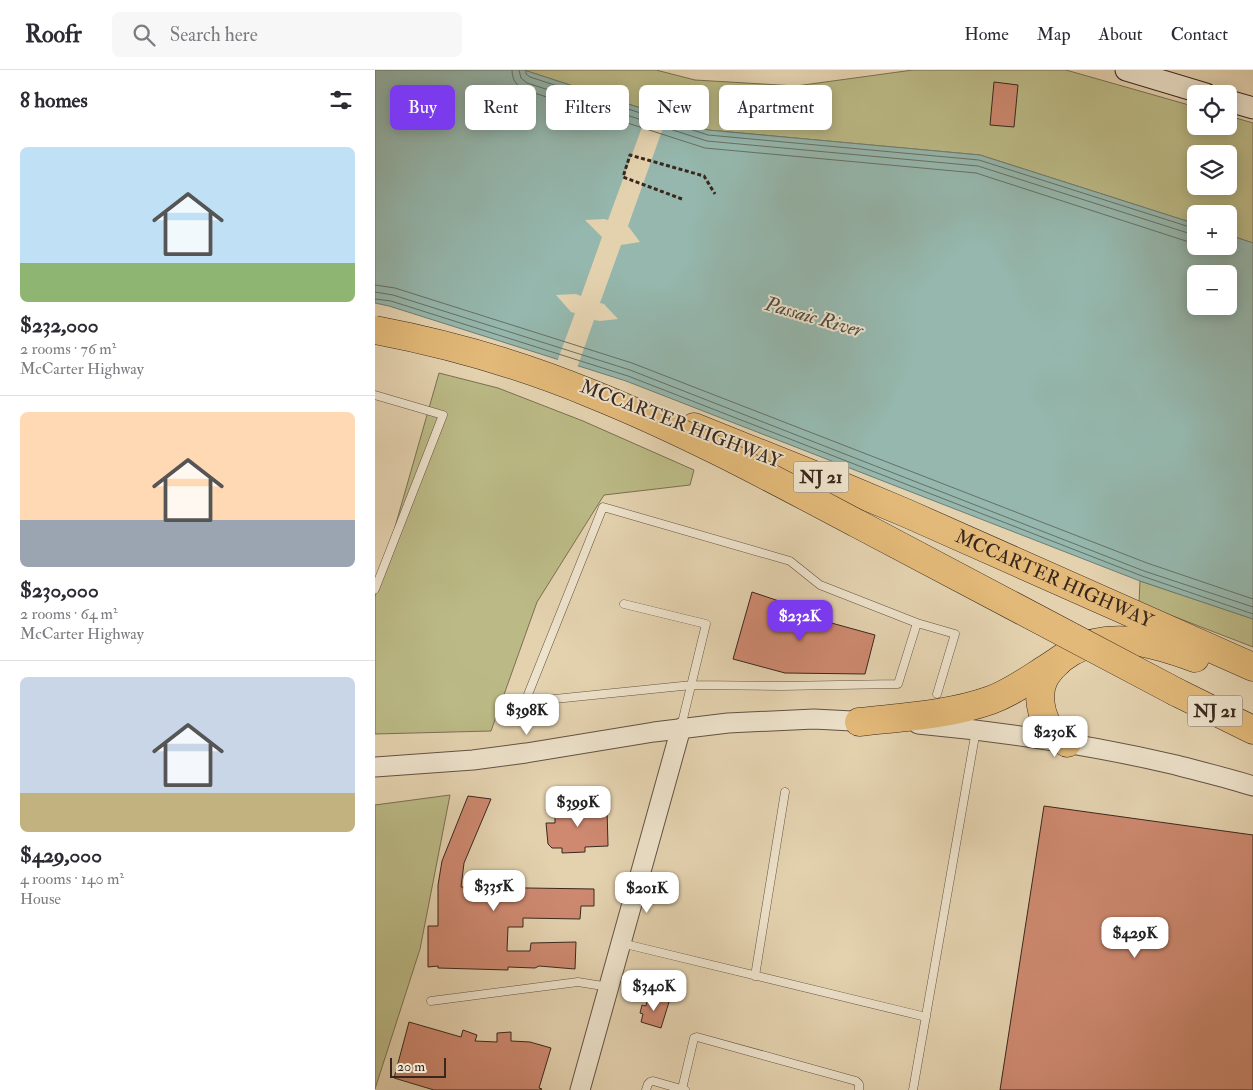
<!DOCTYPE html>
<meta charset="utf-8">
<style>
:root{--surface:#fff;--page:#f7f7f7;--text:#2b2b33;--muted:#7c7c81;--line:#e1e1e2;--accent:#7c3aed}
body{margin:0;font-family:"IM FELL Double Pica",serif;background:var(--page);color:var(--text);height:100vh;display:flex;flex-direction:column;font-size:19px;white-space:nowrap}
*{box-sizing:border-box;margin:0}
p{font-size:16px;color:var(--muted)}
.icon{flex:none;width:28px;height:28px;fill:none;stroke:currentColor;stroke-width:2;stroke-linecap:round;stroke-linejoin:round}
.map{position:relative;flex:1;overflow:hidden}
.drawer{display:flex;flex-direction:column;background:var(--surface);width:375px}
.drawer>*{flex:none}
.banner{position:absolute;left:15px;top:15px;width:475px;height:45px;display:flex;gap:10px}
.tools{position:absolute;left:812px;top:15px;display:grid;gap:10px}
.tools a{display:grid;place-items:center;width:50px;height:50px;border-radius:8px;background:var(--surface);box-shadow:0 2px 12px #0003;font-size:25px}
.scale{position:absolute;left:15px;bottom:12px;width:56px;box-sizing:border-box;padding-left:5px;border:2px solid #39271d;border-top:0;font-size:14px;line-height:18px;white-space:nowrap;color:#39271d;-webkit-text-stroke:4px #ede2cb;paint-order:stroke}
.price{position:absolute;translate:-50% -42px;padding:0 11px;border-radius:10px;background:#fff;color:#222;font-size:16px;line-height:32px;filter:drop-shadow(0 1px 2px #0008)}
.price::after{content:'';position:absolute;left:50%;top:30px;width:15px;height:11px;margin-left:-8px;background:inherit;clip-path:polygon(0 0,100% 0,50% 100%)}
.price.on{background:var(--accent);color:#fff}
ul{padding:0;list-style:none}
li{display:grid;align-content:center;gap:10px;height:265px;padding:0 20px}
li+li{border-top:1px solid var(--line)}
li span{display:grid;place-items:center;height:155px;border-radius:8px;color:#555}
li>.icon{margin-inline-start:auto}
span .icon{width:90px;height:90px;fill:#fffc;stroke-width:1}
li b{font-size:21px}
h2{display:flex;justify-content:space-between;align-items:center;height:60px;padding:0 20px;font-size:21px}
.chip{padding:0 18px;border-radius:8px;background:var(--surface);box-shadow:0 2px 12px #0003;font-size:18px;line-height:45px}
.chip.on{background:var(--accent);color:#fff}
header{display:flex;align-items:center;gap:30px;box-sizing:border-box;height:70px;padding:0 25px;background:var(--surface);border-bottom:1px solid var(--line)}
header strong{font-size:24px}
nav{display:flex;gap:28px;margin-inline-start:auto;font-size:18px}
.search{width:350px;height:45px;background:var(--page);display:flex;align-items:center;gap:12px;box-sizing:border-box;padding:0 18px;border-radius:8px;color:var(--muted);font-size:19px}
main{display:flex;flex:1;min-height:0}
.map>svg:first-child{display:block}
</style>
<header>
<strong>Roofr</strong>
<div class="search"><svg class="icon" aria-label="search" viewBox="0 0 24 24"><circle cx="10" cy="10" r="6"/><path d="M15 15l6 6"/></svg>Search here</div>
<nav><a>Home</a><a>Map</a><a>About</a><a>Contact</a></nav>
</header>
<main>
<section class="drawer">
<h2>8 homes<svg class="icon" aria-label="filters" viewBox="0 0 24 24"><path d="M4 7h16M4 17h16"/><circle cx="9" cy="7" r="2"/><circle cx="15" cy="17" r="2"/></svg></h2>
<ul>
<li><span style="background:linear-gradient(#bfe0f5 75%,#8fb573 0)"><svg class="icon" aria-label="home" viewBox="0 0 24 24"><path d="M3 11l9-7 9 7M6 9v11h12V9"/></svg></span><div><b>$232,000</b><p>2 rooms · 76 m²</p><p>McCarter Highway</p></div></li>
<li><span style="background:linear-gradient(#ffd9b3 70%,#9aa5b1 0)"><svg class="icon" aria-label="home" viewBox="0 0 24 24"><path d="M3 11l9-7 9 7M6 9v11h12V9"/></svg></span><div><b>$230,000</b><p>2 rooms · 64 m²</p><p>McCarter Highway</p></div></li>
<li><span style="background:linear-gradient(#c9d6e8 75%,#c2b280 0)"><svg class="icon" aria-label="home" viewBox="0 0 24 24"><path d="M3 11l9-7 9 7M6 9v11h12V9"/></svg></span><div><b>$429,000</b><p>4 rooms · 140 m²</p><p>House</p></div></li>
</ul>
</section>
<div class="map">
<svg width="878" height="1020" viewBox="0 0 878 1020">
<rect width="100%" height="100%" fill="#e4d2af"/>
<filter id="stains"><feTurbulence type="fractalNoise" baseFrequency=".004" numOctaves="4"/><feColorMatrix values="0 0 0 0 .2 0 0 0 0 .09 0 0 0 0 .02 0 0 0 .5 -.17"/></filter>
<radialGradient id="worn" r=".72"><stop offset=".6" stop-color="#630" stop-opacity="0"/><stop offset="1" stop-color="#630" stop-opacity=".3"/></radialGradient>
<path fill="#bbba86" stroke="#7a7052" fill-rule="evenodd" d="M149,0H281L320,10L421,16L538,0H691L821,37V56H854V46L878,53V173L854,165V144H821V154L605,85L333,60ZM821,84H854V116H821Z
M64,303L123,318L208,351L319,400L315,415L229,425L162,532L116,661L0,664V527Z
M765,511L878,549V577L764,533Z
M75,725L45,879L0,1019V735Z"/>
<path fill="#95b7ad" stroke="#707d73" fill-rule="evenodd" d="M0,0H149L333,60L605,85L821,154V176H854V165L878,173V549L765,511L251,311L14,236L0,233ZM821,204H854V236H821Z"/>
<path fill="#e4d2af" d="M274,38L293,44L253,156L265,172L246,175L225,233L229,234L243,249L225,251L219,250L202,298L182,292L200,243L196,242L181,225L201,224L206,226L227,167L210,150L229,149L233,150Z"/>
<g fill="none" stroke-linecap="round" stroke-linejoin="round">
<path stroke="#676f65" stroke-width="1" d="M137,0C137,9 141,16 150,20L330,78L601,103L814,172H821
M144,0L146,8L152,13L332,71L603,96L816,164L821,165
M151,0V4L155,7L333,65L604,90L821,159
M0,215L20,218L257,293L772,493L878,529
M0,222L18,225L255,300L769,501L878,537
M0,229L16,231L253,306L767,506L878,544"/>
</g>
<path fill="#ce8970" stroke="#39271d" d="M619,12L643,15L639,57L615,55Z
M377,522L404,531L402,538L500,565L490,604L410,603L358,589Z
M93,726L116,729L89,793L86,817L219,819V836H206L205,849L148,848V857H133L132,881H155L156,873L201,872L200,899L164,896L160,898L133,897V900L63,898V896L53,897V856H63V815L67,791Z
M212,733L213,739L232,738L233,776L210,777V782L187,783V778H177L173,774L171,753H180V739L184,734Z
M669,736L878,765V1020H625Z
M273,926L294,932L286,958L266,952L268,944L265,943L267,935L271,936Z
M34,952L86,967L88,960L102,965L100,971L122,972V963L136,962V971L155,972L176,978L164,1018L167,1019L166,1020H59L19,1008Z"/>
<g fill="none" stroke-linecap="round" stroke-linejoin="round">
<defs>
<path id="service" d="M0,325L68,345L0,519
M249,534L331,554L306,657
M542,553L445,515L415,491L228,437L150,632L317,615L405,616L523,614L542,553L580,564L562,624
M246,873L551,947
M380,906L410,722
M56,931L203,912L234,917
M307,1019L319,968L322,967L481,1011L484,1014V1020
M271,1020L273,1014L275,1012L278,1011L310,1020
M538,1020L601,660"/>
<path id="tertiary" d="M543,654C630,662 716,675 801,695C827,702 853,708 878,716
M0,697L98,690L151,683L279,662L353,653L439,649L496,652
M205,1020L306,658"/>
<path id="secondary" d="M751,0L831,24
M854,31L878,38"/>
<g id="motorway">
<path id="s1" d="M319,357L469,417L531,443L878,597"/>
<path d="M683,592C679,595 675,600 672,604C660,621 665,649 679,663C683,667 688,670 692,673"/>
<path d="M801,622L878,660"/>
<path d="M484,652C528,647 574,645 616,630C635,623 652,611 669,600C679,594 688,587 698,581C738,560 781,574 820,588"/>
</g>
</defs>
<use href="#service" stroke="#645242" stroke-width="9"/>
<use href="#tertiary" stroke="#645242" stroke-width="21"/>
<use href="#secondary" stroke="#39271d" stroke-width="23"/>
<use href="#motorway" stroke="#39271d" stroke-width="29"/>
<path stroke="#39271d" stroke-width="3" stroke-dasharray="4 2.5" stroke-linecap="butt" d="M307,129L248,107L255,85L329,106L340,124"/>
<use href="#service" stroke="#ede2cb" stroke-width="8"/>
<use href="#tertiary" stroke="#ede2cb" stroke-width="19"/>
<use href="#secondary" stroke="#ede2cb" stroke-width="21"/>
<use href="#motorway" stroke="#e2b978" stroke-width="28"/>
<defs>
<path id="motorway-bridge" d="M0,260C74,274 147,295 217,324C309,361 396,408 483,454C589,510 695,566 801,622"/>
</defs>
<use href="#motorway-bridge" stroke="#39271d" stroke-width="29" stroke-linecap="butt"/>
<use href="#motorway-bridge" stroke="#e2b978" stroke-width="28"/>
</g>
<g text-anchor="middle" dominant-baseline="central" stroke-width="4" stroke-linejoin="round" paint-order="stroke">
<g fill="#ede2cb" stroke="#6f5f51" stroke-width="1">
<rect x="418.5" y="391.5" width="55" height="31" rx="4"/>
<rect x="812.5" y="625.5" width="55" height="31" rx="4"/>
</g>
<g font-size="18" font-weight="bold" fill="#39271d">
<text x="446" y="407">NJ 21</text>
<text x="840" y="641">NJ 21</text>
</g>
<g font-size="19" fill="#39271d" stroke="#ede2cb">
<text transform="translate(306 354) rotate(21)">MCCARTER HIGHWAY</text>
<text stroke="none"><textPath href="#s1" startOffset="391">MCCARTER HIGHWAY</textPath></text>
</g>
<g font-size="20" font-style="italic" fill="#504b41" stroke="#ede2cb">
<text transform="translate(439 247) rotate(16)">Passaic River</text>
</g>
</g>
<rect width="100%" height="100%" filter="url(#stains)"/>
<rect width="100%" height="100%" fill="url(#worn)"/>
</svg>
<div class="tools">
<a><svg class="icon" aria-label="locate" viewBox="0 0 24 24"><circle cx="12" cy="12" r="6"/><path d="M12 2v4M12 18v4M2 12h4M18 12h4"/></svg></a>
<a><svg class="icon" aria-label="layers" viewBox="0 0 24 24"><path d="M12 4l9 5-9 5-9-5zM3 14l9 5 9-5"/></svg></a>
<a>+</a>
<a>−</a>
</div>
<div class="scale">20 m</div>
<b class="price on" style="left:425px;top:572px">$232K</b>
<b class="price" style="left:152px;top:666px">$398K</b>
<b class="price" style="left:680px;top:688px">$230K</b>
<b class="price" style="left:203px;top:758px">$399K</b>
<b class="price" style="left:119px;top:842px">$335K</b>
<b class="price" style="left:272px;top:844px">$201K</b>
<b class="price" style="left:760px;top:889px">$429K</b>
<b class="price" style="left:279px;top:942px">$340K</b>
<div class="banner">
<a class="chip on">Buy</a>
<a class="chip">Rent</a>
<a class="chip">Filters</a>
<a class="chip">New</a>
<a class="chip">Apartment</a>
</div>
</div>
</main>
